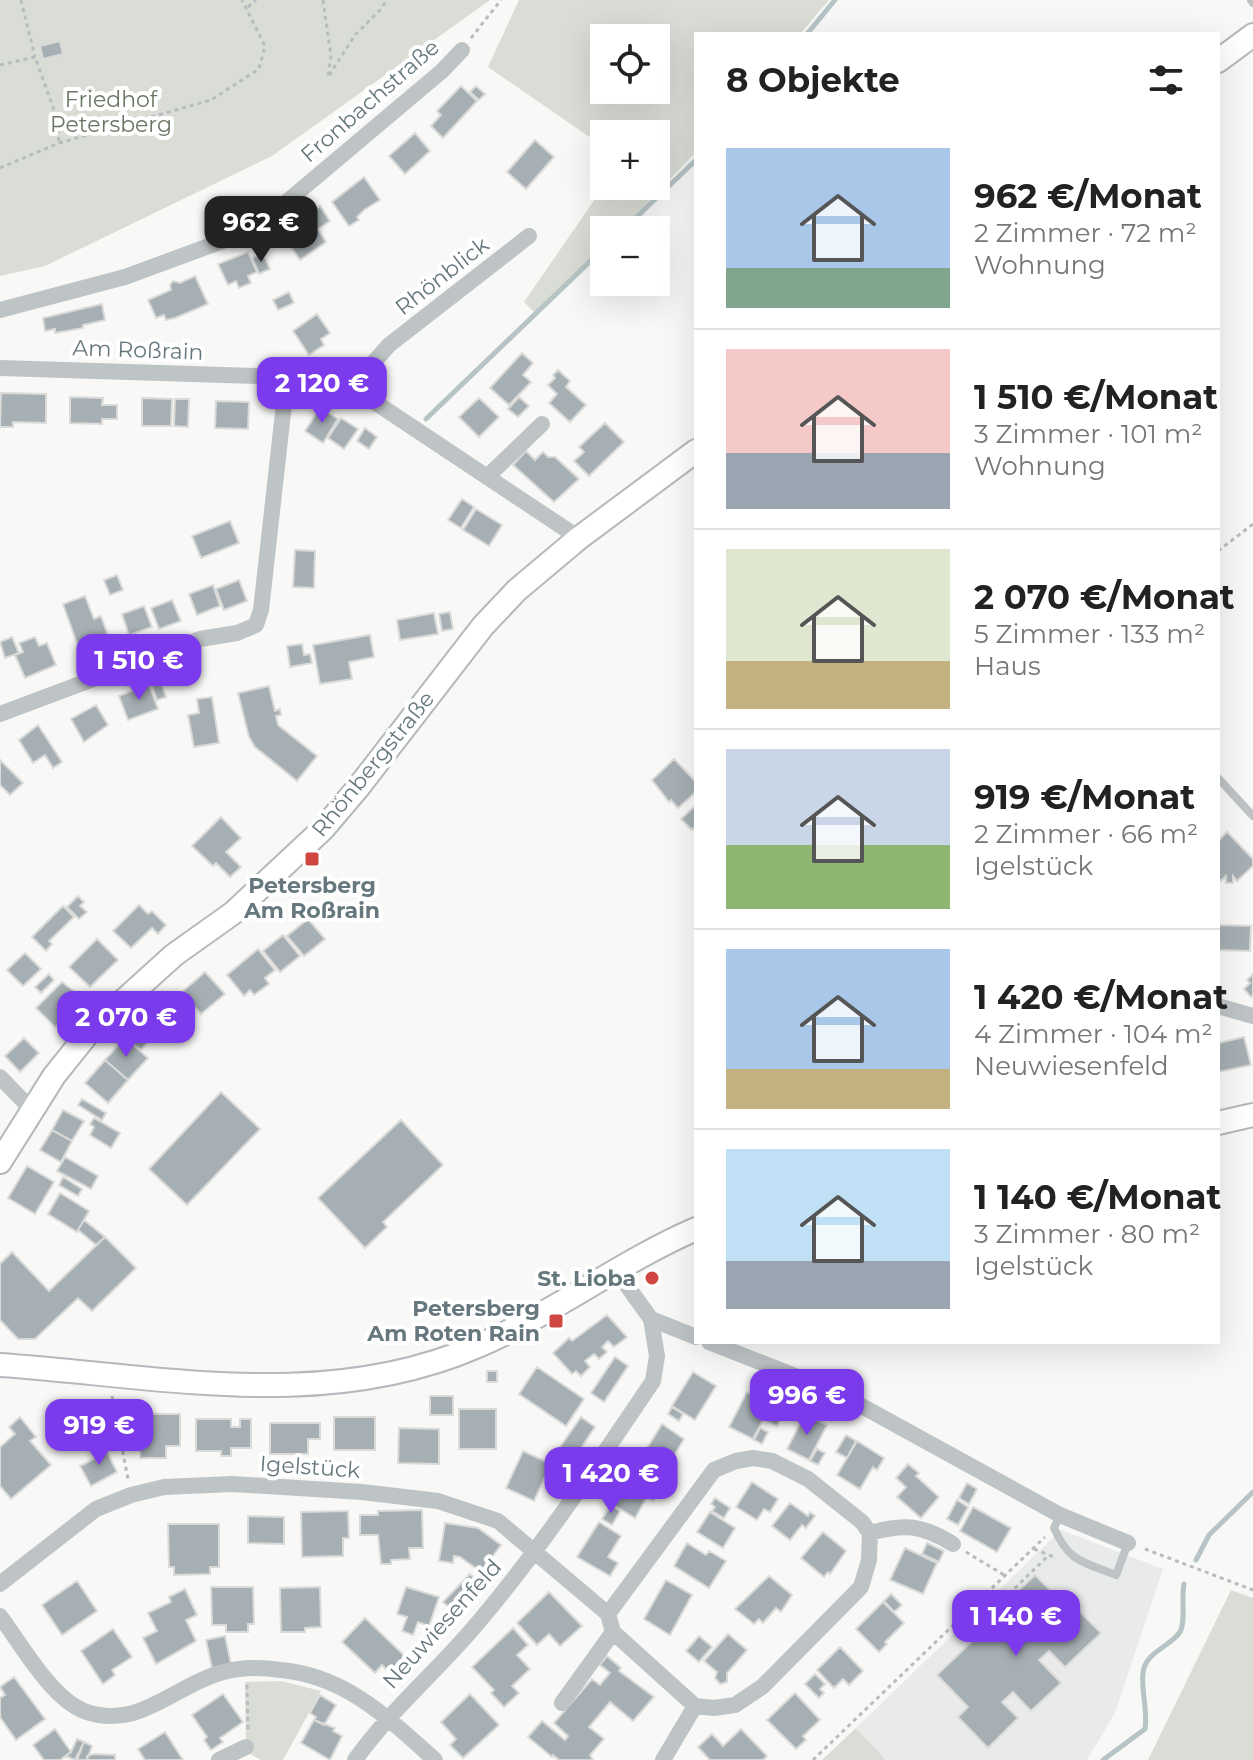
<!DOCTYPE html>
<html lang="de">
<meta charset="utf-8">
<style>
:root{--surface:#fff;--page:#f6f6f6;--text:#222;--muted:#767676;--line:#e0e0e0;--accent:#7c3aed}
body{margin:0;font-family:Montserrat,sans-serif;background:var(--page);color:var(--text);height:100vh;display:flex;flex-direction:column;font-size:30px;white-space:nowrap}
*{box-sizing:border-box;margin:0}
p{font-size:26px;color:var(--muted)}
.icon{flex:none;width:44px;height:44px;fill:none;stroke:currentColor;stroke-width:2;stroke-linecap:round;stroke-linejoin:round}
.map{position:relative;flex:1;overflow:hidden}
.drawer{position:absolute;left:694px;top:32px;width:526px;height:1312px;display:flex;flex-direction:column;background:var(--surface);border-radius:0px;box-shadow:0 8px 32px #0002}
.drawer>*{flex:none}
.tools{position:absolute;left:590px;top:24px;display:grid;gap:16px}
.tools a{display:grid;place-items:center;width:80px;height:80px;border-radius:0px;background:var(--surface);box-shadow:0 8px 32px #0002;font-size:40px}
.price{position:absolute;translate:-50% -68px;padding:0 18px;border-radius:16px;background:var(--accent);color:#fff;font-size:26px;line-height:52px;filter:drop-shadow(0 2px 4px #0008)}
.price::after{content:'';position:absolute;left:50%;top:48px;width:24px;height:18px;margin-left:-12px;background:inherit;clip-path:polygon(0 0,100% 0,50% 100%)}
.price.selected{background:#222;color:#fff}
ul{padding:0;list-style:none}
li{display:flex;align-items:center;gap:24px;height:200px;padding:0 32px}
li+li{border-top:2px solid var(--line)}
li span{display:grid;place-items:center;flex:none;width:224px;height:160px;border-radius:0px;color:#555}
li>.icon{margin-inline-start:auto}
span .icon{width:96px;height:96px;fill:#fffc;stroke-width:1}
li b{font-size:34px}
h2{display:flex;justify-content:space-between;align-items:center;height:96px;padding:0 32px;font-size:34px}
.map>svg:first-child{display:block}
</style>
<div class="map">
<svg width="1253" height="1760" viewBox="0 0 1253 1760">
<rect width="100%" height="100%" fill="#f8f8f6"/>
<path fill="#e9eaea" d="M1061,1530L1163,1569L1115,1713L1087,1760H886L856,1728Z"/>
<path fill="#daddd6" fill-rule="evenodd" d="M0,0H490L272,156L45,266L0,276Z
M519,0H829L800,34H696V152L621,230H604V247L535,313L524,302L604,186H656V134H604V147L488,67ZM604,38H656V90H604Z
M1231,1590L1253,1598V1760H1148Z
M281,1681L321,1691L283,1760H261L246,1752L245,1682Z
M856,1728L886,1760H822Z"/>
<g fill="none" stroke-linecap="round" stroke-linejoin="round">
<path stroke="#b7c4c6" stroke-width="5" d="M807,34L835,0
M623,230L696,160
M426,419L604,248
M1196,1560L1209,1535L1253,1492
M1103,1760L1145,1729C1148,1710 1141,1692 1143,1673C1145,1652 1170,1647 1180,1632C1186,1622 1181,1598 1184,1584"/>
</g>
<path fill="#a6afb3" stroke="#dadad9" stroke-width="2" d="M60,41L63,54L43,59L40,46Z
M461,86L477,101L443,138L431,126L441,115L437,111Z
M476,86L485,94L479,100L470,92Z
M415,133L430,151L405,174L389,156Z
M535,140L554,157L526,189L507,172Z
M364,177L380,200L364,210L357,217L359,220L349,226L332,202Z
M320,206L330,221L318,229L326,242L300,260L283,235L305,221L303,218Z
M248,252L257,272L248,276L251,283L239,288L236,281L228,285L218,264Z
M263,254L270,269L259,274L252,258Z
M195,276L208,304L175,318L166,320L164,315L156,318L148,300L171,290L170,285L173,281L180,283Z
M289,292L294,303L278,310L273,300Z
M102,304L105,320L83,325V328L55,333V329L45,331L43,318Z
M317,314L330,333L321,339L324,345L309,355L293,331Z
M522,353L533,363L523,375L531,382L509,405L490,388Z
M558,370L570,381L566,387L586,405L570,422L549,403L557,394L548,385L555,378L553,375Z
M1,393L46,394V423L13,422V427H0Z
M70,397L103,398L102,405H117V419H102V424L70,423Z
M519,397L529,406L518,417L508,409Z
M142,398L172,399L171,426H142Z
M479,398L499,417L479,437L459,417Z
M175,399H189L188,427L174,426Z
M216,401L249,402L248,429L215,428Z
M320,408L338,419L323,443L305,431Z
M341,418L358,429L344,449L328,438Z
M605,423L624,442L589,476L574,461L584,452L579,447Z
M365,428L377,437L369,449L357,441Z
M526,451L535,460L543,452L548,457H555L579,479L554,502L513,465Z
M462,499L474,507L461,528L448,520Z
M476,509L502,525L489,546L463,530Z
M230,521L239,543L201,558L192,536Z
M295,550L315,551L314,588L293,587Z
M117,575L123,590L110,595L104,580Z
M239,580L247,601L224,610L216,589Z
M213,585L220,606L197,615L189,594Z
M85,596L94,619L101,616L111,644L81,655L63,604Z
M172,600L181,621L159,629L151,608Z
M144,606L152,627L129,635L122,614Z
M450,612L453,629L442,631L439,614Z
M434,613L438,634L400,640L397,620Z
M370,635L374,657L349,662L352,679L320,684L313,645Z
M12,637L19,653L5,658L0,642Z
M35,637L39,646L47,643L56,665L25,678L15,655L23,652L19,643Z
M302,644L304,655L310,654L312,663L290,667L287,646Z
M161,683L166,697L157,700L152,686Z
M149,684L158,709L128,720L119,696Z
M269,686L275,711L280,709L281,715L276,716L278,725L317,756L297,781L255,747L249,737L238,693Z
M212,697L219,743L194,747L188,715L199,713L197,699Z
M96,705L108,725L84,742L71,719Z
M38,725L62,762L53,768L45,755L33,763L19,740Z
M674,759L696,782V792L678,808L671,800L669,802L652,780Z
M0,760L23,783L10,795L0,785Z
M696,805V826L692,830L681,819Z
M221,817L241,838L226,852L241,867L230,877L216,863L213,866L192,846Z
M1227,832L1253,859V866L1237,881L1233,876V883H1226V876L1221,881L1218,878V841Z
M78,896L84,902L80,906L87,912L79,919L67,907Z
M139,905L148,914L152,911L166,925L158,934L152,928L131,948L113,931Z
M63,906L74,917L49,941L52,944L46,951L32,937Z
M308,919L325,939L304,956L287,936Z
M1218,925L1251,926L1250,951L1218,950Z
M283,935L300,956L280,972L263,951Z
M97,939L118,960L90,987L69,967Z
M258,949L275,970L265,978L269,984L254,995L250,990L244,996L227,975Z
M25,953L41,969L23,986L7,970Z
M205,972L225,994L201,1014L182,992Z
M49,974L54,980L41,993L35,987Z
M1253,974V995L1251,997L1244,989L1250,983L1247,980Z
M62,982L76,993L74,995L81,1002L55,1027L36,1008Z
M176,995L194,1016L162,1042L144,1021Z
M142,1026L153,1036L141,1050L130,1041Z
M1244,1037L1251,1065L1218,1072V1038L1219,1043Z
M24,1038L39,1053L20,1072L5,1056Z
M125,1038L148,1058L128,1080L105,1060Z
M105,1060L128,1080L108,1103L85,1083Z
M221,1092L260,1129L187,1205L149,1169Z
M82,1099L106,1113L102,1120L78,1105Z
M63,1110L84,1121L72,1141L52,1130Z
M94,1118L120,1133L111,1148L90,1135L94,1127L90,1124Z
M401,1120L443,1165L383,1222L387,1227L365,1248L318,1198Z
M52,1130L72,1141L61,1162L40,1150Z
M65,1157L98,1176L91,1189L57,1171Z
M27,1166L54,1182L35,1214L8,1198Z
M63,1177L82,1189L78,1196L59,1185Z
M60,1193L89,1211L77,1232L48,1214Z
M84,1220L105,1237L96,1245L78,1230Z
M105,1237L136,1268L92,1311L78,1298L35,1339H18L0,1320V1264L12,1252L49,1291Z
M607,1315L627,1337L614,1347L608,1341L602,1347L607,1352L599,1359L594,1354L585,1361L590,1367L581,1376L576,1371L572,1374L553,1353L569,1338L572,1341Z
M615,1357L628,1366L604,1402L591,1393Z
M537,1367L584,1399L566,1426L519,1394Z
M487,1371H497V1382H487Z
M693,1372L716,1386L695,1420L672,1406Z
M747,1392L771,1405L753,1439L729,1427Z
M430,1396H453V1415H430Z
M797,1396L801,1398L799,1403L808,1407L800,1422L787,1415Z
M60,1405L102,1407L100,1442L57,1439Z
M672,1407L683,1414L679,1421L668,1414Z
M771,1408L783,1414L777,1426L765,1420Z
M459,1409H496V1449H459Z
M136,1414H180V1446H166V1458H140V1446H136Z
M805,1414L827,1425L809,1460L787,1449Z
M20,1417L36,1437L30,1441L51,1465L11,1499L0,1486V1447L15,1434L9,1427Z
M334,1417H375V1450H334Z
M581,1417L595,1427L575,1457L560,1447Z
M196,1419H231V1427H240V1419H251V1448H231V1456H221V1451H196Z
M270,1423H320V1439H308V1454H270Z
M662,1424L684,1439L663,1474L651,1466L647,1473L636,1466Z
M399,1428L439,1429V1464L398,1463Z
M760,1428L768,1432L762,1444L754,1440Z
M846,1435L856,1441L847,1458L836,1452Z
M857,1441L884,1458L877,1470L873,1467L860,1489L837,1475Z
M104,1446L117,1472L91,1486L80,1466L96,1458L92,1452Z
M817,1449L825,1453L818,1465L810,1461Z
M523,1451L551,1464L534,1501L506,1488Z
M908,1464L919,1473L916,1476L939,1497L921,1518L897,1497L906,1487L896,1478Z
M633,1470L662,1487L653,1501L647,1497L635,1518L612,1504Z
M752,1482L778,1499L770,1512L764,1509L757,1520L736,1507Z
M967,1483L977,1489L969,1504L959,1498Z
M715,1498L730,1508L724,1518L712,1511L715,1507L711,1504Z
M957,1500L968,1507L958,1525L947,1519Z
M790,1503L808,1516L810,1512L815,1516L806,1528L802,1525L790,1540L772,1526Z
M611,1505L620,1511L612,1525L602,1519Z
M973,1507L1011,1528L997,1552L960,1531Z
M422,1510L423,1548H409L410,1559L391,1560V1564H381L378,1535H360V1515H378V1511Z
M348,1511L349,1538H343V1556L302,1557L301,1512Z
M710,1512L735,1528L723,1548L697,1532Z
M248,1516L284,1517V1544L248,1543Z
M599,1522L621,1536L608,1557L618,1563L610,1576L577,1557Z
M445,1523L478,1528L501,1545L481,1572L460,1557L454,1556L453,1563L439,1561Z
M168,1524H219V1567H210V1574L174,1575V1567H169Z
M823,1532L846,1551L830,1574L828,1572L824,1577L801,1558Z
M687,1543L706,1555L709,1551L726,1561L709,1588L674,1566Z
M927,1543L944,1551L939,1562L922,1554Z
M905,1548L937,1563L923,1594L890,1580Z
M470,1574L483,1586L457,1614L443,1602Z
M1035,1575L1066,1606L1070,1602L1101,1633L1065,1667L1049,1651L1039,1660L1061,1683L1031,1711L1013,1692L1002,1702L1018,1718L988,1748L958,1717L968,1707L937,1675L993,1621L991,1617Z
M769,1576L792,1595L781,1612L776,1608L763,1623L759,1619L754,1624L735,1609Z
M666,1580L692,1595L670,1635L644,1619Z
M77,1581L97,1611L62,1635L42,1605Z
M211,1587H253L254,1624H248V1632H226V1625H212Z
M320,1587L321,1627L305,1628V1632H281L280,1588Z
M406,1587L439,1597L429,1626L418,1622L413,1635L402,1631L407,1617L397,1614Z
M185,1589L197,1615L186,1620L196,1641L156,1664L143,1638L157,1631L148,1613L171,1602L169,1597Z
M549,1592L582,1626L560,1646L549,1634L537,1645L517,1623Z
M891,1594L902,1605L894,1612L884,1601Z
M883,1602L904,1623L885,1642L887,1644L879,1652L856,1629Z
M365,1618L409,1660L394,1677L382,1665L375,1673L342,1642Z
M513,1628L528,1645L517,1655L530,1669L512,1686L519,1693L504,1707L491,1693L494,1690L472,1667Z
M113,1629L132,1657L112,1670L115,1675L103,1684L81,1651Z
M728,1634L747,1650L727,1673V1682L720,1684L715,1678L717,1672L704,1661Z
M225,1636L231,1664L212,1668L206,1640Z
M699,1636L712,1647L699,1662L686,1651Z
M840,1647L863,1671L849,1685L843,1679L834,1688L817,1670Z
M607,1656L621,1668L619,1671L654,1697L633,1721L610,1702L589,1727L604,1739L590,1755L593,1760H559L553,1755L552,1757L528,1737L542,1721L565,1740L568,1736L554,1723L592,1679L600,1685L610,1673L600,1665Z
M815,1674L825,1684L820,1689L824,1693L819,1698L805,1684Z
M14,1677L45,1719L16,1740L0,1717V1698L5,1695L0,1687Z
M795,1693L820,1720L803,1736L806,1740L796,1749L767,1720Z
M223,1694L243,1722L220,1738L223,1742L211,1750L204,1740L207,1737L192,1715Z
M470,1694L499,1725L463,1758L450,1745L456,1739L441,1722Z
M320,1695L336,1705L324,1725L314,1720L316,1717L310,1713Z
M314,1720L335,1728L333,1731L342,1736L330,1760L301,1743Z
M55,1729L71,1752L60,1760H44L33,1745Z
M741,1729L767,1756L763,1760H710L698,1747L712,1734L723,1746Z
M165,1732L183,1760H145L138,1749Z
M77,1739L84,1742L75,1760L66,1756L71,1752Z
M84,1742L92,1746L87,1760H77Z
M94,1754L115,1755V1760H87V1756Z"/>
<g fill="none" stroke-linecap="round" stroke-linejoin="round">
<defs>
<path id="secondary" d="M1218,61L1253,35
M1218,1123L1253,1115
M0,1162L54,1076L90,1031L174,955L233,913L323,829L357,789L483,626L517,590L579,538L696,451
M0,1365C161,1376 324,1413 478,1346C554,1313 620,1262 696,1229"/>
</defs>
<use href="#secondary" stroke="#b3b9bc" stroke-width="26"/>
<path stroke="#b8bcbe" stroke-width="3" stroke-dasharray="4 4" stroke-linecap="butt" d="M21,0L35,57
M323,0L331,56L328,77L355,35L380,10L387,0
M248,7L256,0
M471,38L501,0
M0,65L35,57L57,118L59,143
M0,168L59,143L211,100L259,69L265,46L242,0
M1218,551L1253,524
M112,1396L128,1479
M1034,1549L1049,1555
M1145,1549L1253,1590
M966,1552L1004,1575
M968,1614L979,1623L1049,1555L1056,1558
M979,1623L983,1631
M247,1685L248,1729
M813,1760L1045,1537"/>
<path stroke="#bec3c5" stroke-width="8" d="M1251,0L1253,3
M1218,778L1253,816
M1060,1515L1054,1528C1069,1562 1083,1562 1116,1575L1128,1543"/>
<path stroke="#bec3c5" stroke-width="16" d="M0,310L125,277L228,239L271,215L442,71L462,50
M0,368L287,377L321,379L352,387L579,538
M352,387L389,345L529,236
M487,477L542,424
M0,714L200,639L237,633L256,625L261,610L287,377
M1218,1006L1253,1016
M0,1077L32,1110
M651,1319L696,1337
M709,1342L838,1393L1060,1515L1128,1543
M870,1533C905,1523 922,1525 953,1544
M0,1584L96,1509L131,1495L164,1487L232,1484L362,1492L438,1501L498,1521L608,1614L613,1632L695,1706L714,1708L735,1705L762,1687L861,1587L869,1560L870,1533L862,1522L808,1479L772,1461L753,1458L736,1461L714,1470L608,1614
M0,1616C21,1644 51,1698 84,1711C138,1731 174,1686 220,1673C240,1667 261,1667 281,1670C346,1676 388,1718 435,1760
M562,1703L613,1632
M219,1760L246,1747
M355,1760C392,1708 441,1668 481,1619C544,1544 598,1462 653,1381L657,1356L651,1319L615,1269
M663,1760L695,1706"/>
<use href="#secondary" stroke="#fff" stroke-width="22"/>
</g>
<g fill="#cf4740" stroke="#fff" stroke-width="3">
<rect x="304" y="851" width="16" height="16" rx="4"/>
<circle cx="652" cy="1278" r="8"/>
<rect x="548" y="1313" width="16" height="16" rx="4"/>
</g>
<g text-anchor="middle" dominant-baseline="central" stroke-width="8" stroke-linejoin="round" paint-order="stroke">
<g font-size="22" fill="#6b7765" stroke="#fff">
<text x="111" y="99">Friedhof<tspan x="111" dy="25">Petersberg</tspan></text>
</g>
<g font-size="22" fill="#66787e" stroke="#fff">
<text transform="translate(370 101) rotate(-41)">Fronbachstraße</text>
<text transform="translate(442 276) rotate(-38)">Rhönblick</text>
<text transform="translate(138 350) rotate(2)">Am Roßrain</text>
<text transform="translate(373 764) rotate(-51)">Rhönbergstraße</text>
<text transform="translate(310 1467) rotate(4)">Igelstück</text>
<text transform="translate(442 1624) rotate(-48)">Neuwiesenfeld</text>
</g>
<g font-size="22" font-weight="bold" fill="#66787e" stroke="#fff" text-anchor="end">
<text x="312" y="885" text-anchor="middle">Petersberg<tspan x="312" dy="25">Am Roßrain</tspan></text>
<text x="636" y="1278">St. Lioba</text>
<text x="540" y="1308">Petersberg<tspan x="540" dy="25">Am Roten Rain</tspan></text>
</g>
</g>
</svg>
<div class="tools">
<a><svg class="icon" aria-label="locate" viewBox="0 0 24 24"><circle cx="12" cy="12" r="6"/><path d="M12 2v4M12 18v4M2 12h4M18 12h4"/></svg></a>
<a>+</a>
<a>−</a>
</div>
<b class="price selected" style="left:261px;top:264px">962 €</b>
<b class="price" style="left:322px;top:425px">2 120 €</b>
<b class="price" style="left:139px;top:702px">1 510 €</b>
<b class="price" style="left:126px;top:1059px">2 070 €</b>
<b class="price" style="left:807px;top:1437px">996 €</b>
<b class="price" style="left:99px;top:1467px">919 €</b>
<b class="price" style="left:611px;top:1515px">1 420 €</b>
<b class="price" style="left:1016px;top:1658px">1 140 €</b>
<section class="drawer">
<h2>8 Objekte<svg class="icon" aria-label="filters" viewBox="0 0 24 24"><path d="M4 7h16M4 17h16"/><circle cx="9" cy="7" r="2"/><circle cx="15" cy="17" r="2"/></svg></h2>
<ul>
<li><span style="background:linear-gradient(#a9c7e8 75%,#7fa58c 0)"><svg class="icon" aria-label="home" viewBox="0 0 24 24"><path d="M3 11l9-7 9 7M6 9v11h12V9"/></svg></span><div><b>962 €/Monat</b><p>2 Zimmer · 72 m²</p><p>Wohnung</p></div></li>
<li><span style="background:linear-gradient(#f6c9c9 65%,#9aa5b1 0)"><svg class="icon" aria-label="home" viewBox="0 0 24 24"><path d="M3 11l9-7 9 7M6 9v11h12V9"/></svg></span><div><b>1 510 €/Monat</b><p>3 Zimmer · 101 m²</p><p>Wohnung</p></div></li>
<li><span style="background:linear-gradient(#dfe7d0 70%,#c2b280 0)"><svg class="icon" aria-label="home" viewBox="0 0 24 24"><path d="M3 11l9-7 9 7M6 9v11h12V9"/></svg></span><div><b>2 070 €/Monat</b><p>5 Zimmer · 133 m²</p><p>Haus</p></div></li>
<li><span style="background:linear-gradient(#c9d6e8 60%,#8fb573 0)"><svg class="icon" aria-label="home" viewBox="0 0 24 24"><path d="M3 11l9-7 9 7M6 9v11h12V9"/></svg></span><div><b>919 €/Monat</b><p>2 Zimmer · 66 m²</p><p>Igelstück</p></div></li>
<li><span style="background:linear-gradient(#a9c7e8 75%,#c2b280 0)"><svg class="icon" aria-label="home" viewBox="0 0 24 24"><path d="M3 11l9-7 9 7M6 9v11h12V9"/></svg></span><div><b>1 420 €/Monat</b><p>4 Zimmer · 104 m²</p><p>Neuwiesenfeld</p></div></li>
<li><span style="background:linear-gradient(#bfe0f5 70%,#9aa5b1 0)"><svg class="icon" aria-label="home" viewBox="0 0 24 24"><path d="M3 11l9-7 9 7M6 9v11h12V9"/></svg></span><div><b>1 140 €/Monat</b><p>3 Zimmer · 80 m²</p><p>Igelstück</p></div></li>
</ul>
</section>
</div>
